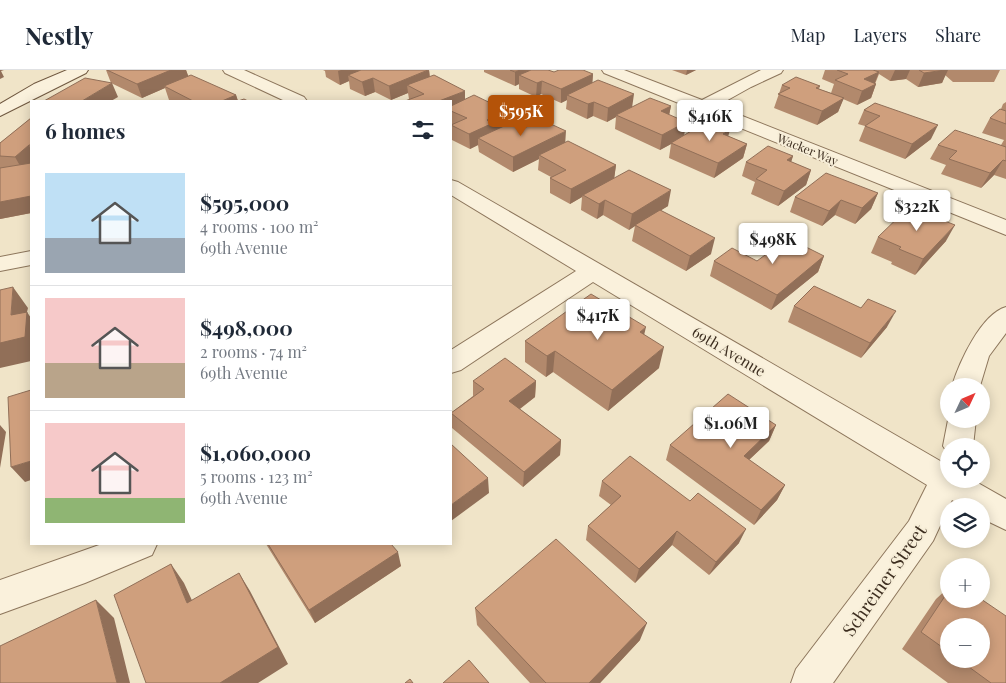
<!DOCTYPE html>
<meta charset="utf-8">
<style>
:root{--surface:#fff;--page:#f6f6f7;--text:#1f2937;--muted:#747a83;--line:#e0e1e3;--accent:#b45309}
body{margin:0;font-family:"Playfair Display",serif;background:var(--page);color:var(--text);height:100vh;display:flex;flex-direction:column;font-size:19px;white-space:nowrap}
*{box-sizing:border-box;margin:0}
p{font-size:16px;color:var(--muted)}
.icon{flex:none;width:28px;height:28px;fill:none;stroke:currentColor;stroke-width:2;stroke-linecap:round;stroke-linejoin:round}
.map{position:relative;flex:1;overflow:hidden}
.side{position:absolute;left:30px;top:30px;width:422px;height:445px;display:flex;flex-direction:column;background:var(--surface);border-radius:0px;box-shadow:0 2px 12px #0003}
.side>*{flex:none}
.needle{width:32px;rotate:46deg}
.buttons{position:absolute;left:940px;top:308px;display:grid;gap:10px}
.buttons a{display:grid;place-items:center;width:50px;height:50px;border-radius:50%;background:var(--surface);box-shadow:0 2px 12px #0003;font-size:25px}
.price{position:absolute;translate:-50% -42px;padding:0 11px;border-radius:5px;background:#fff;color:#222;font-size:16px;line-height:32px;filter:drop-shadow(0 1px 2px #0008)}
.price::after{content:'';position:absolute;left:50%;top:30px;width:15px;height:11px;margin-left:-8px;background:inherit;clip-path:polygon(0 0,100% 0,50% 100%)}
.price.selected{background:var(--accent);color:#fff}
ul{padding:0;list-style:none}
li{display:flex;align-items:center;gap:15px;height:125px;padding:0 15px}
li+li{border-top:1px solid var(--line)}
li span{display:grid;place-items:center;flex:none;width:140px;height:100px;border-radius:0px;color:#555}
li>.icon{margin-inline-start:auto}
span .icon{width:60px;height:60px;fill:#fffc;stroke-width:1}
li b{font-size:21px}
h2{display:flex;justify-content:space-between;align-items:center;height:60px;padding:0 15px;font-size:21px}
header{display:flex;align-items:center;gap:30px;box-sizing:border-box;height:70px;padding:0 25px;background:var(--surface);border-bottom:1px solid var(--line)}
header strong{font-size:24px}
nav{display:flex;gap:28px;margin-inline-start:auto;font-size:18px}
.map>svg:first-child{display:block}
</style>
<header>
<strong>Nestly</strong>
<nav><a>Map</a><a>Layers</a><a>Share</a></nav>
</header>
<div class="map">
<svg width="1006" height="613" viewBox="0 0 1006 613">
<rect width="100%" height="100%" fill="#f0e4c8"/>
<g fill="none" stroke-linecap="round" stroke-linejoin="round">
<defs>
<path id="street" d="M223,0H244L304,27L307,31H285L225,3Z
M602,0H624L702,30L761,0H783L781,3L751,17L717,36L1006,150V165L604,3Z
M451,110L458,112L942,392L949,390V409H971L1006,429V460L981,448V436H962L952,430L933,471L833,613H791L796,599L909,451L927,415L593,212L461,300L451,303V280L576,201L451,125Z
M31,181V195L0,201V187Z
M1006,237V263L989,286L980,316H952C959,293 981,244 1006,237Z
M949,345V349H976L973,376H949V385L943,376Z
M102,474H157L152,485L85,513L0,544V510Z"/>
<path id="secondary" d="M67,0H88L86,3L0,46V34L34,14Z"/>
</defs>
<use href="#street" stroke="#8d765c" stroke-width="2"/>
<use href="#secondary" stroke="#6f573f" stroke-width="2"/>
<use href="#street" fill="#faf1dc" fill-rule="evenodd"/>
<use href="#secondary" fill="#faf1dc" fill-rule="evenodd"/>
</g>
<path fill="#b2896c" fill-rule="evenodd" d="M106,0H186L188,6L236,25L238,31H248H172L169,30L165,18L142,28L111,13Z
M323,0H429L430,7L465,29L507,55L526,57L565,72L616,95L614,108L668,136L661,140L711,184L686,201L632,171L635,156L629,160L603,145L597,149L581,140L582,127L570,134L550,123V108L551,107L538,100L539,89L513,102L479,82L478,75L470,79L452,70L451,31L409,30V29L408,23L391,30L375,22L365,26L350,19L349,11L340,15L326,7L325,1Z
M484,0H548L554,2L593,4L592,13L632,37L671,36L669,45L684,66H728L747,74L743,88L714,108L669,88L671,74L660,80L615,59L616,47L607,52L593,46L587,49L566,39L567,30L561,33L541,24L536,27L519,19V14L515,16L484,2Z
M672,0H696L686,5Z
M825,0H1000L994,12H953L945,5L942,13L918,17L906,9L890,11L879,4L875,14H876L871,28L857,35L843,29L838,42L817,55L774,38L782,15L820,16L819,19L831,23L834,14L822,9Z
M1006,32V109L994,105L981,118L941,104L946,95L930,89L938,75H1001L1004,70L982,63L990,48L1001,39L1003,34Z
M875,33L931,69L905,89L859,71L865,56L858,54L864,40Z
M31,48V143L0,149V73Z
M793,86L791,92L811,100L806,115L778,136L751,124L755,112L742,106L746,92Z
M878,123L871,139L855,154L835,145L822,156L790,142L795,127Z
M878,167L946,171L915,205L891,194L892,192L871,183Z
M824,186L818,202L771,240L710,206L714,191H757Z
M794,236L887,257L861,288L788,252Z
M644,265L659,298L608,341L553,302L546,307L525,292V271Z
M473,311H536L535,327L520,339L561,370L560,385L523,417L452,358L451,343L473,326Z
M776,355L769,371L749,390L785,415L777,430L754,455L666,390L670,375Z
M602,411L739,473L709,505L672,475L635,513L586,470L588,456L611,435L599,426Z
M266,474H391L401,496L315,553Z
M949,517V529L1006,613H948L902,579L936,529ZM949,556L981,589H949Z
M475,538L640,570L600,613H530L477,555Z"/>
<path fill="#916f58" d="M0,0H4L1,1L4,7L0,9Z
M171,0H186L189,8L164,16L165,18L142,28L137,14Z
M341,0H379L348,5L349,11L340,15L338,1Z
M429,0L430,13L407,15L408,23L391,30L389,16Z
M520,0H547L519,5V14L515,16V2Z
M687,0H696L686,5Z
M895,0H910L906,9L890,11Z
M945,0H948L942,13L918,17L924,3Z
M879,2L874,15L876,14L871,28L857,35L862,21L864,9Z
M593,4L592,18L567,25V30L561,33V19Z
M373,8L375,22L365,26L362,12Z
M542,11L541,24L536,27L537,13Z
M112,13L118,27L111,31H82Z
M465,21V35L451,41V31H439Z
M634,24L632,38L616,45V47L607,52L608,38Z
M236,25L238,31H222Z
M844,28L838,42L817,55L822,41Z
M594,32L593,46L587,49L588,34Z
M671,36L668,50L661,41Z
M507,41V55L478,68V75L470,79L469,64L487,50Z
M686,52L684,67L660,80L662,65Z
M938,55L931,69L905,89L912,74Z
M730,60L726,74L723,64Z
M566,61L565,76L539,85V89L513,102V87Z
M747,74L743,88L714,108L718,93Z
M29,75L31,80V95L23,101L15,87Z
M793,86L788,101L787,90Z
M1003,90L994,105L981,118L990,103Z
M616,95L614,110L583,125L582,127L570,134L571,119Z
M811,100L806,115L778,136L784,121Z
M671,120L668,136L636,156L635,155V156L629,160L632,144Z
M878,123L871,139L855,154L862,138Z
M31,126V143L0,149V132Z
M605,130L603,145L597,149L599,134Z
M841,130L835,145L822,156L829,141Z
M955,155L946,171L915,205L923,189Z
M715,168L711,184L686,201L690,186Z
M824,186L818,202L771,240L777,225Z
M13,217L28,238L27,242L31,248V291L0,298V273L11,245Z
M896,241L887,257L861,288L870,273Z
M646,257L641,278L640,262Z
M664,277L659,298L608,341L612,320Z
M555,281L553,302L546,307L547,286Z
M536,311L535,327L509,347V331Z
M0,355L6,362L0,398Z
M776,355L769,371L737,401L744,386Z
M561,370L560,385L523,417L524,402Z
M31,391V410L25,412L11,397Z
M488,408L489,423L451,451V435Z
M785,415L777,430L754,455L761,440Z
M746,459L739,473L709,505L716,492Z
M677,461L672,475L635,513L639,499Z
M398,482L401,496L315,553L309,540Z
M171,494L184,513L201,550L187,533Z
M239,503L250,521L288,594L258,613H220Z
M96,530L114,548L130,613H117Z
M647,553L640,570L600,613H589Z"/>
<path fill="#cf9f7d" stroke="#916f58" d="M107,0H171L137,14Z
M361,0H428L389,16L373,8L362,12L348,5Z
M510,0H520L515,2Z
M531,0H548L554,2L559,0H583L593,4L561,19L542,11L537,13L519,5Z
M837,0H873L879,2L864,9L876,14L862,21L835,10L848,4Z
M919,0H945L924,3Z
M191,5L236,25L222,31H193L164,16Z
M434,5L465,21L439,31H405L424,24L407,15Z
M796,7L820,16L816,18L844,28L822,41L778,24L790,18L782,15Z
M85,8L112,13L82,31H44Z
M598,10L634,24L608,38L594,32L588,34L567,25Z
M474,25L507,41L487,50L493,53L469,64L451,55L467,48L451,41V36Z
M650,28L671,36L661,41L686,52L662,65L616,45Z
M244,29L248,31H238Z
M875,33L938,55L912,74L865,56L880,46L864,40Z
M1000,39L1006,41V54L990,48Z
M31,48V75H29L15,87L0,86V73Z
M542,50L566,61L513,87L478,68L515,51L526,57Z
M708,51L730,60L723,64L747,74L718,93L671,73Z
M955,60L1006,77V91L1003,90L990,103L949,89L957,81L938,75Z
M568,71L616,95L571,119L550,108L566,100L539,85Z
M768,76L793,86L787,90L811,100L784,121L756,109L767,100L746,92Z
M31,93V126L0,132V98Z
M629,100L671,120L632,144L605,130L599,134L583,125Z
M826,103L878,123L862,138L841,130L829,141L795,127Z
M909,137L955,155L923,189L899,179L901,177L878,167Z
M660,140L715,168L690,186L635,155Z
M788,168L824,186L777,225L714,191L732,178L757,191Z
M814,216L861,238L868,229L896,241L870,273L794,236Z
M13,217L11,245L27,242L25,267L0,273V220Z
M591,224L646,257L640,262L664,277L612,320L555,281L547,286L525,271Z
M505,288L536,311L509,331L561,370L524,402L451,343L484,319L473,311Z
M31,320V391L11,397L8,327Z
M728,324L776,355L744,386L785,415L761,440L670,375Z
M451,374L488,408L451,435Z
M630,386L690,431L698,423L746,459L716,492L677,461L639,499L588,456L621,426L602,411Z
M556,469L647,553L589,613H546L475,538Z
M268,474H391L398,482L309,540Z
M171,494L187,533L239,503L278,577L220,613H146L114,525Z
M949,520V529H981L1006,546V613H991L958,589H981V556H949V582L921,562Z
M96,530L117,613H0V576Z
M469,590L489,613H443Z
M410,609L413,613H405Z"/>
<g text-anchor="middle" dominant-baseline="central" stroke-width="4" stroke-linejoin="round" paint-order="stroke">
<g font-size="12" fill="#3d2e20" stroke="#f7eed8">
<text transform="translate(808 79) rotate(22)">Wacker Way</text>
</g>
<g font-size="15" fill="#3d2e20" stroke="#f7eed8">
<text transform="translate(729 281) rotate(31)">69th Avenue</text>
</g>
<g font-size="18" fill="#3d2e20" stroke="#f7eed8">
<text transform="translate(884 510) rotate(-55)">Schreiner Street</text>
</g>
</g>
</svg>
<div class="buttons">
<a><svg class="needle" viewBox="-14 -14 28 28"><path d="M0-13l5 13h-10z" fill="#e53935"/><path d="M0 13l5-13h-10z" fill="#747a83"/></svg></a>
<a><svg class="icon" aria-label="locate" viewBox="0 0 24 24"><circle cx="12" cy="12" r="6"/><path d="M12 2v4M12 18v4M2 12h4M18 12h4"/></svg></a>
<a><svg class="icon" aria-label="layers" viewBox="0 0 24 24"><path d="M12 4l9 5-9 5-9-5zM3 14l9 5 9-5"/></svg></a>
<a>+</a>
<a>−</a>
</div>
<b class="price selected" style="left:521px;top:67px">$595K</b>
<b class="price" style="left:710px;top:72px">$416K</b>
<b class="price" style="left:917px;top:162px">$322K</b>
<b class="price" style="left:773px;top:195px">$498K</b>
<b class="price" style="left:598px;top:271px">$417K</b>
<b class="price" style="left:731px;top:379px">$1.06M</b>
<section class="side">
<h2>6 homes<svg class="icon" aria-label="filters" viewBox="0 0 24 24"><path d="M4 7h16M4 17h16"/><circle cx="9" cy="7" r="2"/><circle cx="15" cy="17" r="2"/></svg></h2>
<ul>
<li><span style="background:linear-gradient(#bfe0f5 65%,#9aa5b1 0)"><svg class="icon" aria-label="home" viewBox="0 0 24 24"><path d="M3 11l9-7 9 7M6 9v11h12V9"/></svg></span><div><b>$595,000</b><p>4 rooms · 100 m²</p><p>69th Avenue</p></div></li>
<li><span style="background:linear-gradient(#f6c9c9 65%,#b9a48a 0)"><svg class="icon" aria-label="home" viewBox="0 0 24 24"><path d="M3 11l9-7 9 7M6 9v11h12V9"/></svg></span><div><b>$498,000</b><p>2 rooms · 74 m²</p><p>69th Avenue</p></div></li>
<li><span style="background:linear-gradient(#f6c9c9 75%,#8fb573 0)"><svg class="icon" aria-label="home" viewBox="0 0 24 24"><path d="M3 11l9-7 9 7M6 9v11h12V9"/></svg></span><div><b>$1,060,000</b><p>5 rooms · 123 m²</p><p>69th Avenue</p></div></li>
</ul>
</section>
</div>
